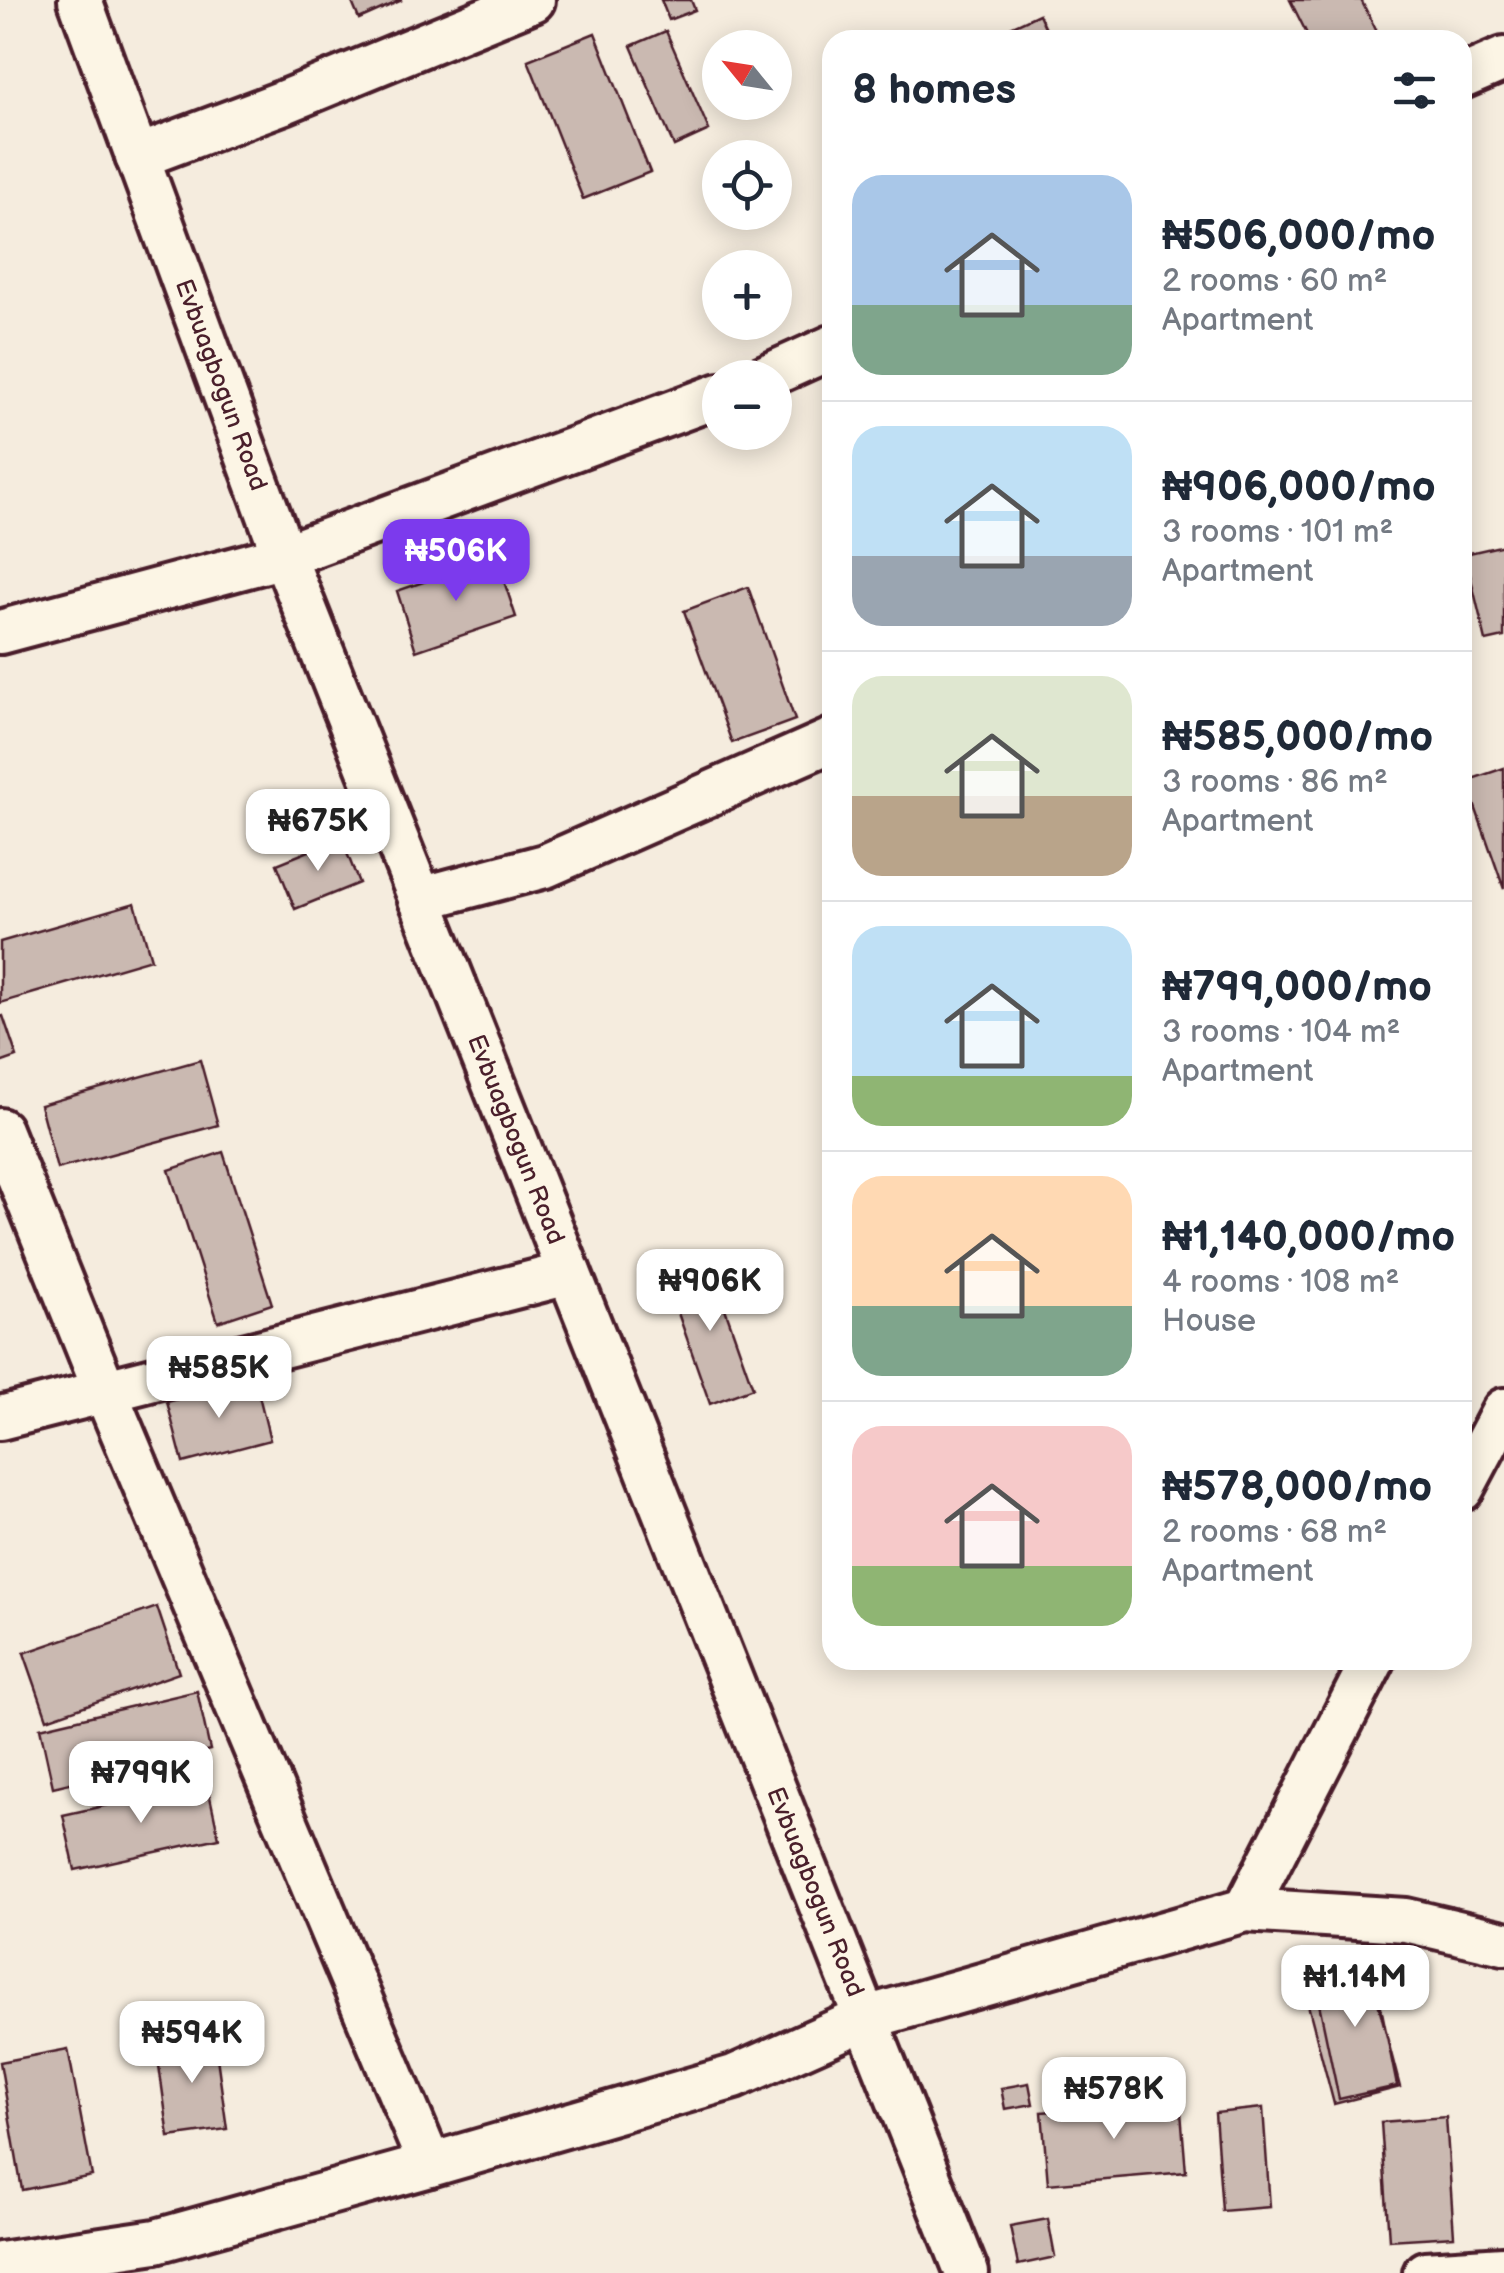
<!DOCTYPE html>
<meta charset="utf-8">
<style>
:root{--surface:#fff;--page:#f6f6f7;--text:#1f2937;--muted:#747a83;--line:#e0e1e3;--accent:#7c3aed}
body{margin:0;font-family:"Balsamiq Sans",sans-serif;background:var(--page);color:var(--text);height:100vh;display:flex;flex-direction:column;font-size:38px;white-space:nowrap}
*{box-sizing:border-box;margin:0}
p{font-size:32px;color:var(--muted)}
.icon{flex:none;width:55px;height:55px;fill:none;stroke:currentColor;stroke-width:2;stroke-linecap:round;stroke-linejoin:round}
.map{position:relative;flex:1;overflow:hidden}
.sheet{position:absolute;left:822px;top:30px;width:650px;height:1640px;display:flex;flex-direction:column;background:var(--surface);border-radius:30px;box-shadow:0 5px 25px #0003}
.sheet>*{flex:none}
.needle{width:65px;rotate:300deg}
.buttons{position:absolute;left:702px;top:30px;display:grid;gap:20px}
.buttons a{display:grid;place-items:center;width:90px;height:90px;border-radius:50%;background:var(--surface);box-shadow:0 5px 25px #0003;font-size:50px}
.price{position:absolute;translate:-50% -85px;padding:0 22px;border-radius:20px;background:#fff;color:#222;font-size:32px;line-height:65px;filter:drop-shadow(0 2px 5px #0008)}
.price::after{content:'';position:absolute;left:50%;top:60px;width:30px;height:22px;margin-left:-15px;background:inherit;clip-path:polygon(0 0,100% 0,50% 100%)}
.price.current{background:var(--accent);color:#fff}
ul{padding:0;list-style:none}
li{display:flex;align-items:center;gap:30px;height:250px;padding:0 30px}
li+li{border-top:2px solid var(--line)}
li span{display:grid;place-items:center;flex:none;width:280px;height:200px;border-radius:30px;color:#555}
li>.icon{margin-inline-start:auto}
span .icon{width:120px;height:120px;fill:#fffc;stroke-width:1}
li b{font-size:42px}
h2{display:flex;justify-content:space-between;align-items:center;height:120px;padding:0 30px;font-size:42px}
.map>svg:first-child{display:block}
</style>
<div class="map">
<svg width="1504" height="2273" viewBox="0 0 1504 2273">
<rect width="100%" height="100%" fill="#f5ecde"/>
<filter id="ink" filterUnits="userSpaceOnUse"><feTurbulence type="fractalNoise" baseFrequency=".01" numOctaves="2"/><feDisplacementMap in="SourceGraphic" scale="20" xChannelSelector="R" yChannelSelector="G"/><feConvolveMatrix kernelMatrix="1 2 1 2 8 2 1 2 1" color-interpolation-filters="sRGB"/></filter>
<g filter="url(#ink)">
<path fill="#cab9b1" stroke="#4a1f2b" stroke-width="2.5" d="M351,0H402L359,19Z
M661,0H691L695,10L669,20Z
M1290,0H1361L1378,34L1367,40H1310Z
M1039,14L1051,40H982Z
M666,31L709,130L674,146L631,46Z
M595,33L650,172L583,199L528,60Z
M1504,545V637L1486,641L1465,554Z
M496,557L516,617L416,651L397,591Z
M748,587L795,720L732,743L684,611Z
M1504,768V889L1466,781Z
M341,838L359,883L295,909L277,864Z
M135,903L151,959L0,1003V942Z
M3,1016L17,1057L0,1063V1017Z
M200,1060L218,1125L57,1169L40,1105Z
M223,1152L272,1304L218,1322L169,1170Z
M709,1263L753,1388L710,1404L666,1279Z
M255,1379L270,1440L183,1463L167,1402Z
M157,1607L179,1673L47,1719L24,1653Z
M197,1691L210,1750L53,1787L40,1728Z
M207,1783L219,1838L75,1870L63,1815Z
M1367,1960L1400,2087L1334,2104L1301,1978Z
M1372,1962L1397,2086L1339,2099L1313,1975Z
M214,2036L227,2129L169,2137L156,2044Z
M68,2049L92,2176L22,2190L0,2062Z
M1029,2083L1033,2104L1005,2109L1001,2088Z
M1180,2100L1186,2172L1048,2184L1042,2112Z
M1263,2108L1270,2207L1222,2211L1215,2113Z
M1446,2117L1454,2236L1389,2240L1381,2122Z
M1048,2219L1055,2257L1018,2265L1010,2226Z"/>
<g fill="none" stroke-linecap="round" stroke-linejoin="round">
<defs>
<g id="minor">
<path id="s1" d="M80,0L284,556L967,2273"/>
<path d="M1462,77L1504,59"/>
<path d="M137,157L284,102L533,0"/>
<path d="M763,378L832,347"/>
<path d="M0,632L284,556L720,395"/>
<path d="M420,899L545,866L832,740"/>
<path d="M0,1130L105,1391L430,2165"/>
<path d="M0,1418L569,1273"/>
<path d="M1462,1489L1504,1410"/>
<path d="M1245,1910L1373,1660"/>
<path d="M0,2264L156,2241L430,2165L734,2077L866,2018L1245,1910L1406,1920L1504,1943"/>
<path d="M1425,2273L1504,2268"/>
</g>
</defs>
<use href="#minor" stroke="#4a1f2b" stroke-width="50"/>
<use href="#minor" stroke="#fcf5e5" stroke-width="42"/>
</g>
</g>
<g text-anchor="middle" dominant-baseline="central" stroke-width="10" stroke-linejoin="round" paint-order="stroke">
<g font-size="25" fill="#4a1f2b" stroke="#fcf5e5">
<text stroke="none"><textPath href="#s1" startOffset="410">Evbuagbogun Road</textPath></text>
<text stroke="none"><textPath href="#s1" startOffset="1220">Evbuagbogun Road</textPath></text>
<text stroke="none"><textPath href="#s1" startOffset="2030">Evbuagbogun Road</textPath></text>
</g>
</g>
</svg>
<div class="buttons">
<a><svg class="needle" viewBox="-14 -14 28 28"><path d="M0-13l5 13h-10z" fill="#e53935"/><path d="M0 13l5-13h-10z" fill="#747a83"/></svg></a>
<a><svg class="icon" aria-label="locate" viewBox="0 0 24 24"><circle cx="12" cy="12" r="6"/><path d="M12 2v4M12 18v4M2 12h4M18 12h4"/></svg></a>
<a>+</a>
<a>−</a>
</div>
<b class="price current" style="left:456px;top:604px">₦506K</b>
<b class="price" style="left:318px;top:874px">₦675K</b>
<b class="price" style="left:710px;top:1334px">₦906K</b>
<b class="price" style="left:219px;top:1421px">₦585K</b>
<b class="price" style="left:141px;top:1826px">₦799K</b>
<b class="price" style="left:1355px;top:2030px">₦1.14M</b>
<b class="price" style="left:192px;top:2086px">₦594K</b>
<b class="price" style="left:1114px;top:2142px">₦578K</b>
<section class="sheet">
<h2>8 homes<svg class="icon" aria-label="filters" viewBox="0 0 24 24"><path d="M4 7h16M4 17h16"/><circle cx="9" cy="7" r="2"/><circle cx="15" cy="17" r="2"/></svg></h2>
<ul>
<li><span style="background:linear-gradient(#a9c7e8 65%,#7fa58c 0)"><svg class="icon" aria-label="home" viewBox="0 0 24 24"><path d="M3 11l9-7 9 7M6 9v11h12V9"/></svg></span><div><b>₦506,000/mo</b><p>2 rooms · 60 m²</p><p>Apartment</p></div></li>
<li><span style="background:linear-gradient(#bfe0f5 65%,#9aa5b1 0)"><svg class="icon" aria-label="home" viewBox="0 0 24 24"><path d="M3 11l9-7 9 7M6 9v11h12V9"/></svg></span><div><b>₦906,000/mo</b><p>3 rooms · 101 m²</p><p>Apartment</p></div></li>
<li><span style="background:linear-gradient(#dfe7d0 60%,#b9a48a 0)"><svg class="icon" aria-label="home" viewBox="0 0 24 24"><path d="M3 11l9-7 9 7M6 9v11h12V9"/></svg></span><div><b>₦585,000/mo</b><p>3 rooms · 86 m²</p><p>Apartment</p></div></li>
<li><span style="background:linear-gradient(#bfe0f5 75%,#8fb573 0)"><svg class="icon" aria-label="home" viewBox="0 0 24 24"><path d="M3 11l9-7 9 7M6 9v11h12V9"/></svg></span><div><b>₦799,000/mo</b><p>3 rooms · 104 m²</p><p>Apartment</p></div></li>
<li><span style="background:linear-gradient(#ffd9b3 65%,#7fa58c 0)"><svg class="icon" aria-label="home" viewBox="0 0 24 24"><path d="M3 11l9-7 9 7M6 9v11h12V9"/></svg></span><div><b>₦1,140,000/mo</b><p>4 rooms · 108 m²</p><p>House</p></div></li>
<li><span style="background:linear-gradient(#f6c9c9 70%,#8fb573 0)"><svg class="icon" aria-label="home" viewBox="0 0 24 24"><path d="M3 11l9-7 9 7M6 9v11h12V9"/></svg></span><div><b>₦578,000/mo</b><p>2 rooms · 68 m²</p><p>Apartment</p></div></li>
</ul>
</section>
</div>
